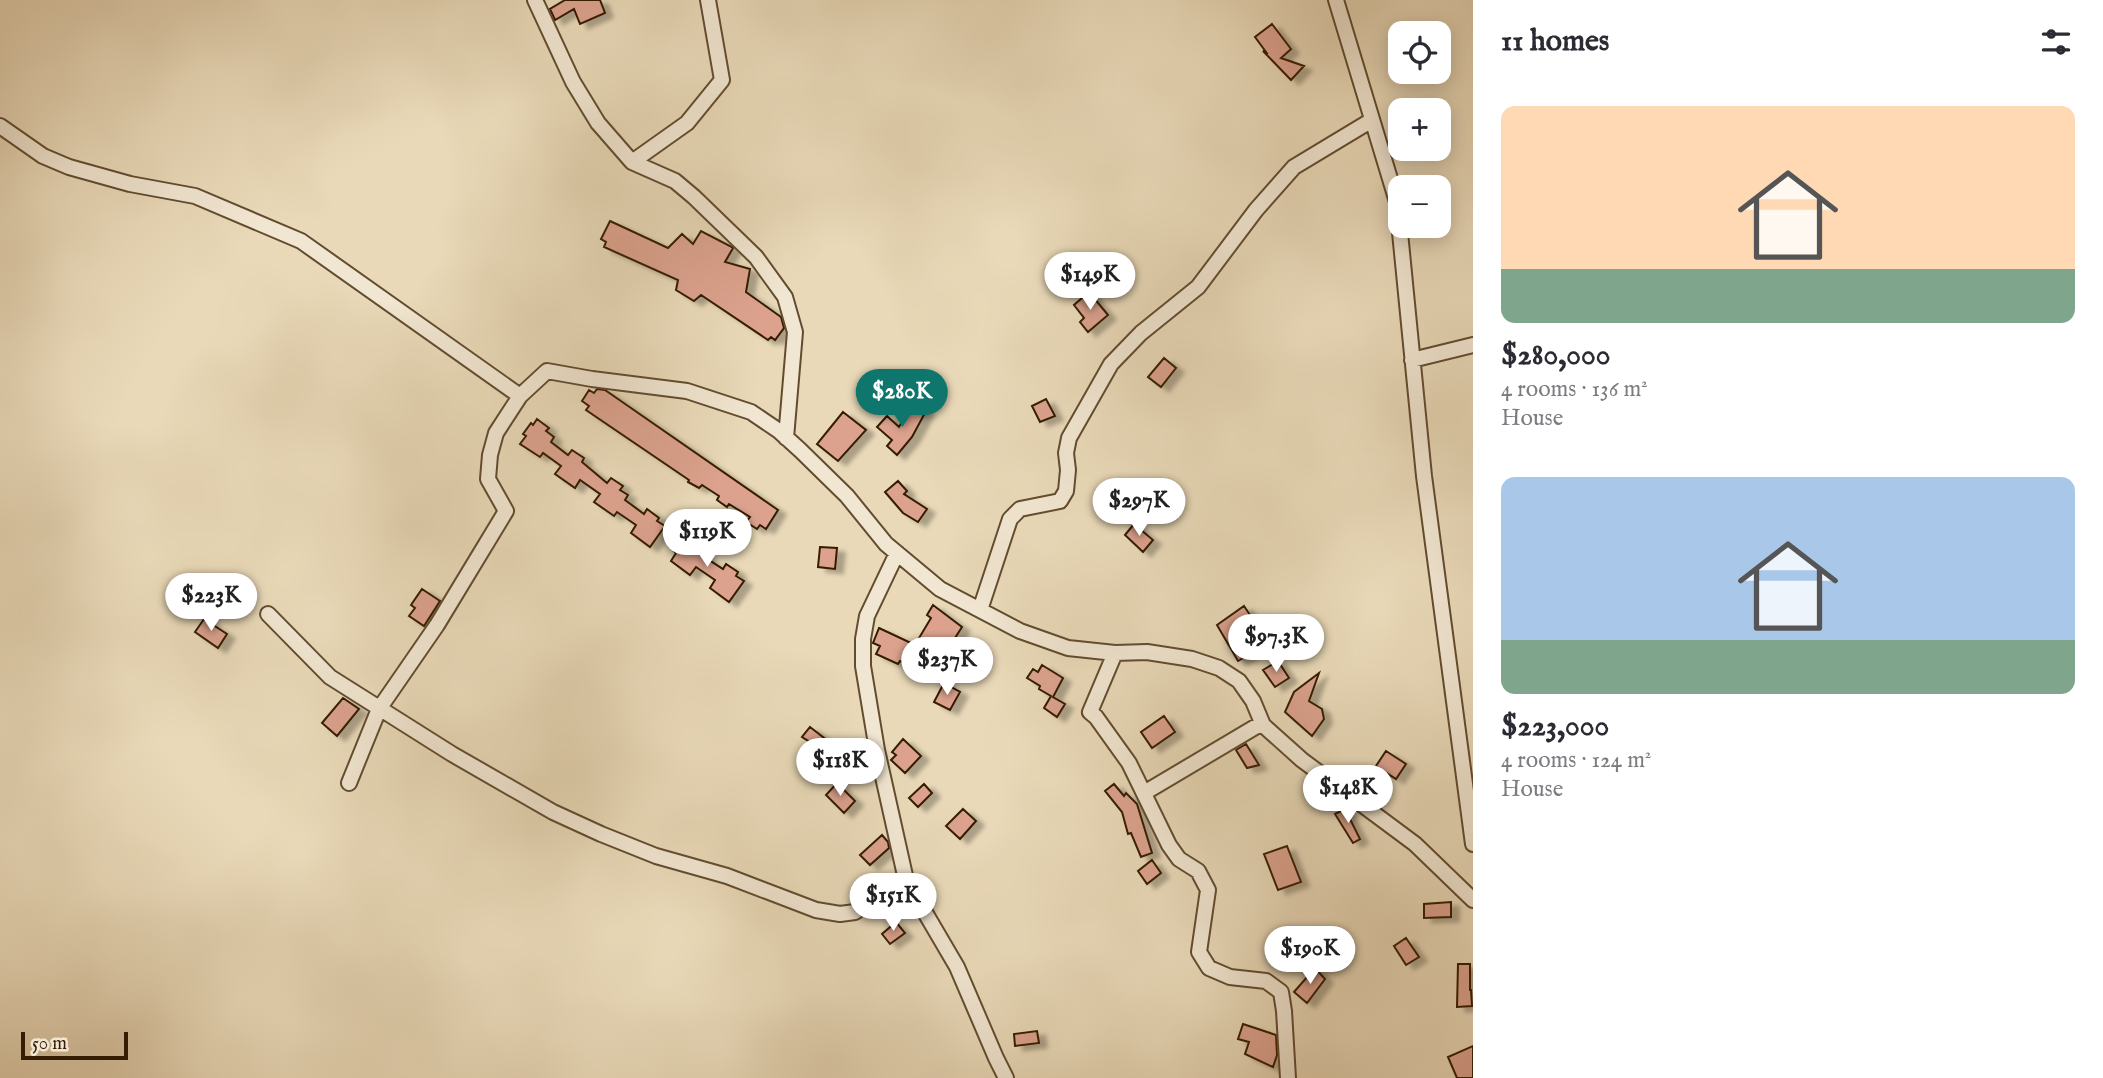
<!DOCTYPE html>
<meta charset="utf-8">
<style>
:root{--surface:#fff;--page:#f2f2f3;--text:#2b2b33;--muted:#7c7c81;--accent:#0f766e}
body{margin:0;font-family:"IM FELL English",serif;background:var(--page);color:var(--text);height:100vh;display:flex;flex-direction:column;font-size:26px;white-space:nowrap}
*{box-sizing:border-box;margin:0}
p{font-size:23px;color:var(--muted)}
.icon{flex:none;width:38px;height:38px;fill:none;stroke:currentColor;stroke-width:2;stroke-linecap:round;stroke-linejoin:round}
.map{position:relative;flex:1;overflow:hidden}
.drawer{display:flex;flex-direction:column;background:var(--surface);width:630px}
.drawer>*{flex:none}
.fabs{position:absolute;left:1388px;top:21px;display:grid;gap:14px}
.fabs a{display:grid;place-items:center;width:63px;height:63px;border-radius:14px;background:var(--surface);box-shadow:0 4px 18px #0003;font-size:35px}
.scale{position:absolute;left:21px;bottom:18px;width:107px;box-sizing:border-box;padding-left:7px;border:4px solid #351d03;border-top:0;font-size:19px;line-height:24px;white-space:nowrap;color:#351d03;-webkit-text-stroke:5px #f1e6d1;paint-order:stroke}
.price{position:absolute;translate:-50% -60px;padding:0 16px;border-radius:24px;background:#fff;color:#222;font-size:23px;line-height:46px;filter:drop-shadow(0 2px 4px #0008)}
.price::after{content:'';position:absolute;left:50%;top:42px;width:21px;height:16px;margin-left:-10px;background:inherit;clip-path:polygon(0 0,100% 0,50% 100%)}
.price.current{background:var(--accent);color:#fff}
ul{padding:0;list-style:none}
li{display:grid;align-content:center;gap:14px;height:371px;padding:0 28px}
li span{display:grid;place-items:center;height:217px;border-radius:14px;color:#555}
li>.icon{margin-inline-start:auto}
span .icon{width:126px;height:126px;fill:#fffc;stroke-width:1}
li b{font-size:30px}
h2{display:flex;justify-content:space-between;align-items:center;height:84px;padding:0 28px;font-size:30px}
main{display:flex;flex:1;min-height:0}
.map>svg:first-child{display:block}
</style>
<main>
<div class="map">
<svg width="1473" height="1078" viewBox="0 0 1473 1078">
<defs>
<filter id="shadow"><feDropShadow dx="8" dy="4.5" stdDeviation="2" flood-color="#0004"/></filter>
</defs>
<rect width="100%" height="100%" fill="#e9d9b8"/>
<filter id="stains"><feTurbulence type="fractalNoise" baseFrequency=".00286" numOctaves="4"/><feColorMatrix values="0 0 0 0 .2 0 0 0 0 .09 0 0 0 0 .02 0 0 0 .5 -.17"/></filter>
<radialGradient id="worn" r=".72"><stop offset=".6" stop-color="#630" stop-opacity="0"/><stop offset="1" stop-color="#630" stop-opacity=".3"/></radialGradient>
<path fill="#dca28e" stroke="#351d03" stroke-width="2" filter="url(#shadow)" d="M565,0H600L605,13L580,24L574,9L555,20L550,9Z
M1272,24L1291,49L1281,58L1304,66L1291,80L1263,51L1266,52L1255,37Z
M610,221L668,248L682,234L693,244L701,231L730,246L733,248L725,262L750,269L746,292L781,317L784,328L775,340L771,337L768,340L701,295L694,301L676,290L678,280L604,247L606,242L601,239Z
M1089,292L1108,315L1088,332L1080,322L1084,318L1074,305Z
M1164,358L1176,368L1161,387L1148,377Z
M597,389L605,390L618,399L778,510L766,529L760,525L757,529L746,522L750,517L729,504L727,507L717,500L719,496L702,485L699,488L688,482L689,480L586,410L589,406L582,401L589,390L594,393Z
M1046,399L1055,416L1040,422L1032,406Z
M912,404L926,411L912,437L897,455L887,446L892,440L877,427L887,416L899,427Z
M843,412L866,430L838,461L817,444Z
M537,419L549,428L546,431L554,437L551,442L568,455L572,450L584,458L582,462L607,483L611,478L623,486L620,490L628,495L625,500L644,514L647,509L659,518L657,521L665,526L650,547L631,533L636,525L617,512L614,516L594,502L600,494L580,480L575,488L555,474L561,466L543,453L540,457L520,444L526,436L523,434L531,423L533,425Z
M898,481L907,491L904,494L927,509L918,522L903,513L885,492Z
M1134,524L1153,540L1143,552L1125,535Z
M687,537L699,545L697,549L705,554L703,556L723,569L726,564L738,572L736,576L744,581L729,602L710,588L715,580L696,567L690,575L671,561L676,553L674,551L681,540L684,542Z
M820,547L837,548L835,569L818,567Z
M422,589L440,601L424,626L409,616L415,608L411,605Z
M933,605L962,627L946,652L919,638L931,618L927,615Z
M1244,606L1254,621L1240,630L1252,653L1238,661L1217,625Z
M204,619L227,634L218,648L195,632Z
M879,628L911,643L903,662L900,661L898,664L876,654L880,646L873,643Z
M1278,661L1289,678L1275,687L1263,670Z
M1042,665L1063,678L1053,697L1065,704L1057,717L1044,708L1051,696L1039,689L1040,686L1027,678L1033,669L1038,672Z
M1319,673L1309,701L1322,709L1324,719L1312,736L1285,712L1294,692Z
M944,683L960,692L950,710L934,702Z
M343,698L359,709L337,736L322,723Z
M1164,716L1175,732L1152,748L1141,732Z
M810,727L832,744L834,741L854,753L851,757L858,762L853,769L802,737Z
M903,739L921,756L905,773L891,760L896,755L892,752Z
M1246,744L1259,765L1247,768L1236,750Z
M1386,751L1406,764L1396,779L1376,766Z
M837,783L855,801L844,813L826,795Z
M924,784L932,793L918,807L909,798Z
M1114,784L1124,796L1126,793L1137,804L1152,853L1141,857L1131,833L1128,834L1122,812L1105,791Z
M963,809L976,821L960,839L946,826Z
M1345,809L1360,839L1353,843L1335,814Z
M882,835L888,842L889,848L870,865L860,855Z
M1287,846L1301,882L1278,890L1264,854Z
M1152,860L1161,873L1147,884L1138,871Z
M1451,902V917L1424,918V904Z
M896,922L905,933L890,944L882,934Z
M1406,938L1419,957L1406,965L1394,946Z
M1458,964H1470V990H1471L1472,1006L1457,1007Z
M1315,968L1325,979L1307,1003L1294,992Z
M1243,1024L1276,1035L1277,1055L1273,1067L1245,1054L1249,1042L1238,1039Z
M1037,1031L1039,1043L1015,1046L1014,1034Z
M1473,1046V1078H1457L1448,1057Z"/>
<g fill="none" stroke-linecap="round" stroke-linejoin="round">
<defs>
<path id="minor" d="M535,0L573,82L598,123L632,162L675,181L694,197L756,257L785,297L795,332L786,438
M1336,0L1397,202L1424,476L1473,844
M0,126L43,156L69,167L130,184L195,196L301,241L520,396
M632,162L687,123L722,80L708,0
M1412,360L1473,345
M897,553L867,616L863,639V666L877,750L906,880L957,967L996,1058L1006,1078
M980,610L1010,519L1020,509L1060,501L1066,491L1068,470L1066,453L1069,438L1111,364L1141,333L1198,287L1256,210L1294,167L1372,120
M268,614L330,677L452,754L553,812L601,834L656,856L727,876L816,910L840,914L855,912L891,886L906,880
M1115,653L1090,712L1096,717L1129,763L1169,845L1179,859L1198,871L1208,890L1199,952L1209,968L1230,977L1266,981L1281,992L1284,1011L1288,1078
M349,783L379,709L437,625L506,511L488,479L490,455L496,433L520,396L547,371L592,379L687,391L751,412L779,431L800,450L847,496L886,544L940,589L1020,631L1068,648L1115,653L1147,652L1192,659L1219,668L1239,681L1253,701L1263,725L1302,760L1415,844L1473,900
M1144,793L1262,723"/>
</defs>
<use href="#minor" stroke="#624c30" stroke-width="18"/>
<use href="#minor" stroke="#f1e6d1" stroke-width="14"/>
</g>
<rect width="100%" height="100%" filter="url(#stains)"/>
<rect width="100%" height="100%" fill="url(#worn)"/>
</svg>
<div class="fabs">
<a><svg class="icon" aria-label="locate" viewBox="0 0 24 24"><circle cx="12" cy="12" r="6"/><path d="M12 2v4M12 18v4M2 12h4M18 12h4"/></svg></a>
<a>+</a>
<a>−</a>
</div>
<div class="scale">50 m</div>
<b class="price" style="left:1090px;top:312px">$149K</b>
<b class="price current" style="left:902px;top:429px">$280K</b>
<b class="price" style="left:1139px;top:538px">$297K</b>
<b class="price" style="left:707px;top:569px">$119K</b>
<b class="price" style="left:211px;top:633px">$223K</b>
<b class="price" style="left:1276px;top:674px">$97.3K</b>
<b class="price" style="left:947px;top:697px">$237K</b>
<b class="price" style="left:840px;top:798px">$118K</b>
<b class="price" style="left:1348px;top:825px">$148K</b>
<b class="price" style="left:893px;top:933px">$151K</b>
<b class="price" style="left:1310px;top:986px">$190K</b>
</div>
<section class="drawer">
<h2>11 homes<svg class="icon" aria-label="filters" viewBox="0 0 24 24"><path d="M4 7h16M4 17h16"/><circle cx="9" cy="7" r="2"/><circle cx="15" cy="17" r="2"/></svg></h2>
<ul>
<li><span style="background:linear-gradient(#ffd9b3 75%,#7fa58c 0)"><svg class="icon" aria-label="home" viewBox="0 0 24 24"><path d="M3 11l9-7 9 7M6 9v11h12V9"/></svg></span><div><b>$280,000</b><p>4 rooms · 136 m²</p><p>House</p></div></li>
<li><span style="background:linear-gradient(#a9c7e8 75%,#7fa58c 0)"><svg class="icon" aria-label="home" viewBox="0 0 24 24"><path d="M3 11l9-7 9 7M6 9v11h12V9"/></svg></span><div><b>$223,000</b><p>4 rooms · 124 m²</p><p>House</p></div></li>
</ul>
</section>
</main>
